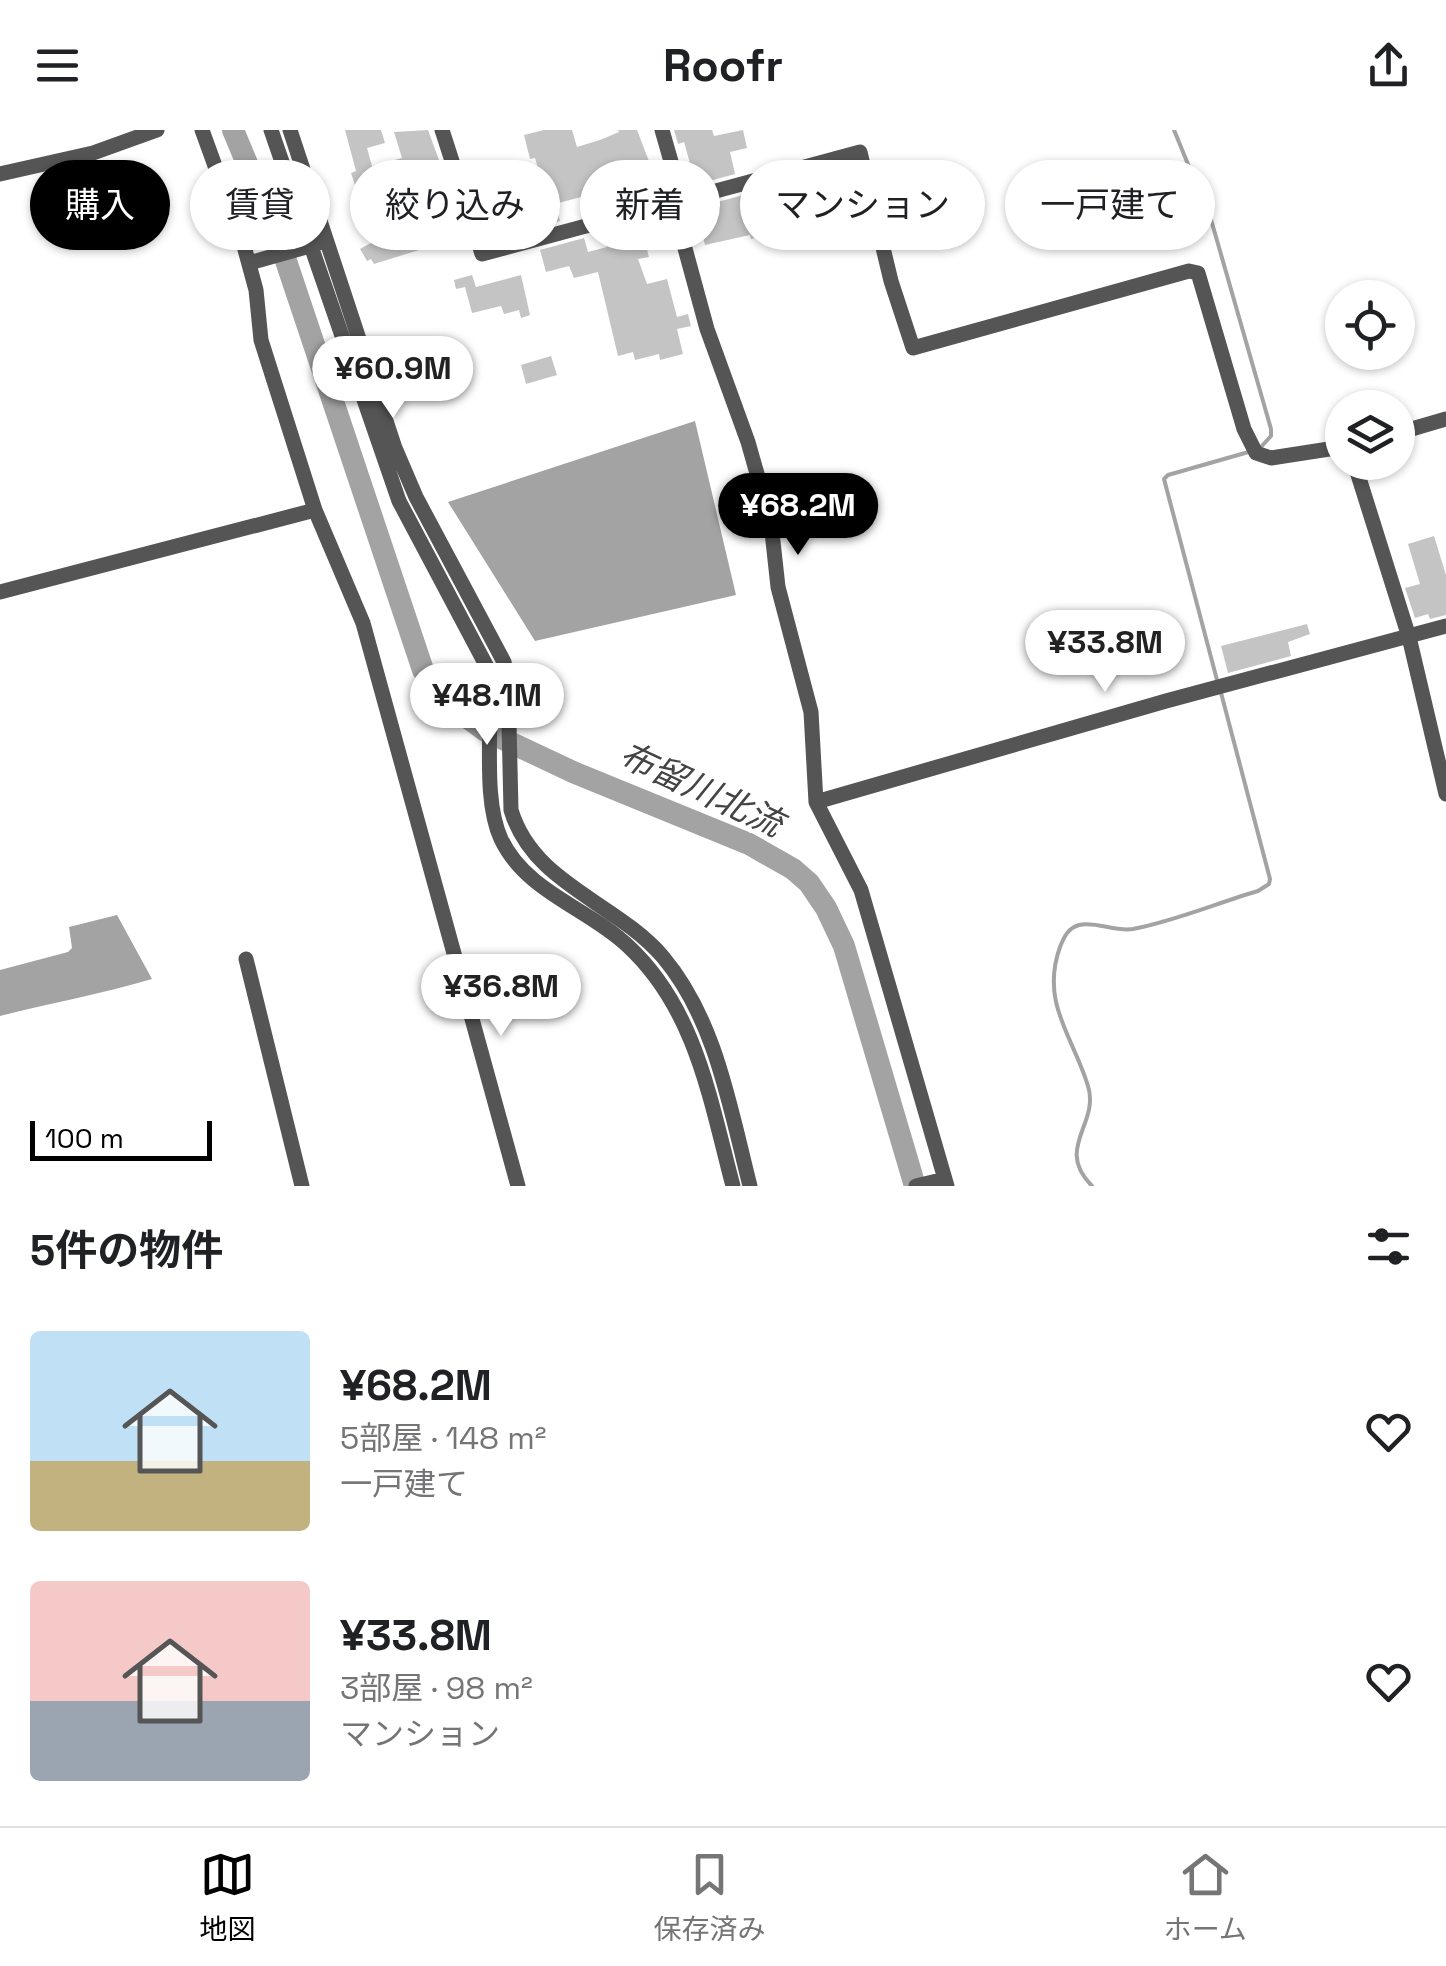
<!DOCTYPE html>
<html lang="ja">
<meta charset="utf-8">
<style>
:root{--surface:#fff;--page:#f6f6f6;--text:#202124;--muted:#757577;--line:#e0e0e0;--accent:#000}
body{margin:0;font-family:"Space Grotesk","Noto Sans JP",sans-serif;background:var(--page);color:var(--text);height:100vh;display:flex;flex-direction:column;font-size:38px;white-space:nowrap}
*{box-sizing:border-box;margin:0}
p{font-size:32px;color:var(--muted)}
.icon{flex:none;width:55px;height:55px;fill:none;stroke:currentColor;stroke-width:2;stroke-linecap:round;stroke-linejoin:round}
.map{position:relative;height:1056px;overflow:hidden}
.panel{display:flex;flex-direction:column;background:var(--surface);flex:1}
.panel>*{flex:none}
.guide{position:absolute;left:30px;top:30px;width:1388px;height:90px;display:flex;gap:20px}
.tools{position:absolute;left:1325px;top:150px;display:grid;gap:20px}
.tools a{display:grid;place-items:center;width:90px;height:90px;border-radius:50%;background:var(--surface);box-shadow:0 2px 8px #0004;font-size:50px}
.scale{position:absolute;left:30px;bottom:25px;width:182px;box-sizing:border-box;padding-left:10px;border:5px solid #000;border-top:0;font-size:28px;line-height:35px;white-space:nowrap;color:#000;-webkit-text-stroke:8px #fff;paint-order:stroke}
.price{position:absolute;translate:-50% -85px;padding:0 22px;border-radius:35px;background:#fff;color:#222;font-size:32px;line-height:65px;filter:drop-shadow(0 2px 5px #0008)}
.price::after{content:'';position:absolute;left:50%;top:60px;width:30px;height:22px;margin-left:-15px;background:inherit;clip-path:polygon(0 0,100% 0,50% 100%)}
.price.on{background:var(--accent);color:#fff}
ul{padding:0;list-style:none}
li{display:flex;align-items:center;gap:30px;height:250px;padding:0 30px}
li span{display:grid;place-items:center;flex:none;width:280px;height:200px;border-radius:10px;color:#555}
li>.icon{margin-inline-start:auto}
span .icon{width:120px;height:120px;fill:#fffc;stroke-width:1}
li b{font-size:42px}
h2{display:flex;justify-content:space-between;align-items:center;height:120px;padding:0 30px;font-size:42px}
.tag{padding:0 35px;border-radius:45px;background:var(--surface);box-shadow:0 2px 8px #0004;font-size:35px;line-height:90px}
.tag.on{background:var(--accent);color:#fff}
header{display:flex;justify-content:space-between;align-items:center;height:130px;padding:0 30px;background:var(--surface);font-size:45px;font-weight:700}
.tab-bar{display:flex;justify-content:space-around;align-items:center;height:140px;border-top:2px solid var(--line);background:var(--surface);font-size:28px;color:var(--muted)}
.tab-bar a{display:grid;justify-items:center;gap:5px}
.tab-bar .on{color:var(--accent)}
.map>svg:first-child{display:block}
</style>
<header><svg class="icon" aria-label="menu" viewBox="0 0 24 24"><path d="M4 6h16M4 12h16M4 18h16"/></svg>Roofr<svg class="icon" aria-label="share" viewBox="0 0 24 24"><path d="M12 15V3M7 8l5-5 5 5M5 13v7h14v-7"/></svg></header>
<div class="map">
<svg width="1446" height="1056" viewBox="0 0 1446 1056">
<rect width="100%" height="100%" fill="#fff"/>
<path fill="#a3a3a3" d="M695,291L736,465L535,511L448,372Z
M117,785L152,849C102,864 51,873 0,886V840L68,822L72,818L69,797Z"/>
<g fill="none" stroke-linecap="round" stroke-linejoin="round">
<path stroke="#a3a3a3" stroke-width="4" d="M1174,0L1212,93L1271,299V306L1261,317
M1217,550L1164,349L1168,345L1252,321
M1092,1056C1054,1018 1100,994 1088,956C1073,906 1040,873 1060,817C1064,807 1068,798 1079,795C1096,791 1115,802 1133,799C1175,791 1217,773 1258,761L1269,754L1270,749L1220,559"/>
<path stroke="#a3a3a3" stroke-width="22" d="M233,0L279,110L423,540L450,575L484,600L573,642L749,714L793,739L809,753L826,778L844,816L915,1056"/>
</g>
<path fill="#c4c4c4" d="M345,0H381L385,13L367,18L372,36L402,28L394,2L428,0L447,52L362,77L351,43L356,41Z
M544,0H572L577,17L600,10L619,2L618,0H637L655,47L663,45L668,62L598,81L592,64L555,74L560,91L544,96L540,82L518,88L522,102L489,110L481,80L513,71L512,66L543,56L535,28L530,29L524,5Z
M674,0H712L714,6L743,0L747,18L730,22L735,44L691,56L688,46L693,44L684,12L678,14Z
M751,63L756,64L765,102L761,103L762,106L751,109L750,105L705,115L700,94L710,91L706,75Z
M670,85L661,88L664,97L643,104L649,127L638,129L647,154L667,149L677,187L688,184L691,196L677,199L683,224L660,230L659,224L635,230L633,222L618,226L598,142L574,148L569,136L546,142L540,120L584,108L588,122L607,117L603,103Z
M451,97L455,114L419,120L374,134L371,129L367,131L360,119L371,113Z
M472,145L476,157L521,145L530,185L521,188L519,180L504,184L501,176L472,183L465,157L456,159L454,150Z
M551,226L557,245L526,254L521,235Z
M1434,406L1446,445V485L1430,489L1428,484L1415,488L1405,458L1420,454L1408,414Z
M1307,494L1310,504L1288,512L1291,526L1228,543L1221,516Z"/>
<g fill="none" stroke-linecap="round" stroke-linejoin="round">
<path stroke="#555" stroke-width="15" d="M202,0L244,116L256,160L261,210L315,380L363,493L518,1056
M271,0L399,371L486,535C496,587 480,663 501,709C526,762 588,778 628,816C696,879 710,970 733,1056
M290,0L395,318L416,367L504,532L508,550L511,680C533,754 616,772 663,827C716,890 730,978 750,1056
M442,0L482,124L860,22L891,151L913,218L1189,141L1198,143L1244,299L1256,323L1271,328L1342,317
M662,0L682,70L683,111L707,199L748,312L771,393L778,457L811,582L816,672L861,760L947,1056
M0,44L93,23L157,0
M249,133L317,114
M1398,303L1446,289
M1354,332L1409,507L1446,664
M0,462L315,380
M816,672L1166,571L1446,496
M246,829L302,1056
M916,1056L945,1049"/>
</g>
<g text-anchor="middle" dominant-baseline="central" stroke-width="8" stroke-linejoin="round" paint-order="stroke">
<g font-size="35" font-style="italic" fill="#444" stroke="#fff">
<text transform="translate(701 659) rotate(25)">布留川北流</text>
</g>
</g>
</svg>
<div class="tools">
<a><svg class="icon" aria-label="locate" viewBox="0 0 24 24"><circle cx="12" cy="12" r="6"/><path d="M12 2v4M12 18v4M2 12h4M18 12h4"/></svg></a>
<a><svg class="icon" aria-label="layers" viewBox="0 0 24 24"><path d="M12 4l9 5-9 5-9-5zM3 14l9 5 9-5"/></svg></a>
</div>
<div class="scale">100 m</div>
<b class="price" style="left:393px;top:291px">¥60.9M</b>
<b class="price on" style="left:798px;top:428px">¥68.2M</b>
<b class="price" style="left:1105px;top:565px">¥33.8M</b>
<b class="price" style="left:487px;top:618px">¥48.1M</b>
<b class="price" style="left:501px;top:909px">¥36.8M</b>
<div class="guide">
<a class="tag on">購入</a>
<a class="tag">賃貸</a>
<a class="tag">絞り込み</a>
<a class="tag">新着</a>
<a class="tag">マンション</a>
<a class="tag">一戸建て</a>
</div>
</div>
<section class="panel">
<h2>5件の物件<svg class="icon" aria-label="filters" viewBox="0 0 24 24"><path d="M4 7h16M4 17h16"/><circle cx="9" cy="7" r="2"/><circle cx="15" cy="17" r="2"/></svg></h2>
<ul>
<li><span style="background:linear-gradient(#bfe0f5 65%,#c2b280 0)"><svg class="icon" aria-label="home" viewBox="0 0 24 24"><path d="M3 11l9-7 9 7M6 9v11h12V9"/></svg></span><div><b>¥68.2M</b><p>5部屋 · 148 m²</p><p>一戸建て</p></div><svg class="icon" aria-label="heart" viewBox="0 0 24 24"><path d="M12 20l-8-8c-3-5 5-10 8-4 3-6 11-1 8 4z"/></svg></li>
<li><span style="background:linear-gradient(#f6c9c9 60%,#9aa5b1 0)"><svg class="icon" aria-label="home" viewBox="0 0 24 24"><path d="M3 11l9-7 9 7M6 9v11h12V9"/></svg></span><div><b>¥33.8M</b><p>3部屋 · 98 m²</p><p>マンション</p></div><svg class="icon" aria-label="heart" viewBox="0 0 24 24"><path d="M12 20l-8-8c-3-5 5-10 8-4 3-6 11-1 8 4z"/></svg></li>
</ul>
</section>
<nav class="tab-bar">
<a class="on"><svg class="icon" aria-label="map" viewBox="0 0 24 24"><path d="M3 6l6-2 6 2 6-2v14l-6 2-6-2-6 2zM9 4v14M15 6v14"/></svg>地図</a>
<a><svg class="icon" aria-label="saved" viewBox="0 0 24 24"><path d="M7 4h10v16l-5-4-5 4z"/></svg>保存済み</a>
<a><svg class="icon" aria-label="home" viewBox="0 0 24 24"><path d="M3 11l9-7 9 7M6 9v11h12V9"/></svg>ホーム</a>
</nav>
